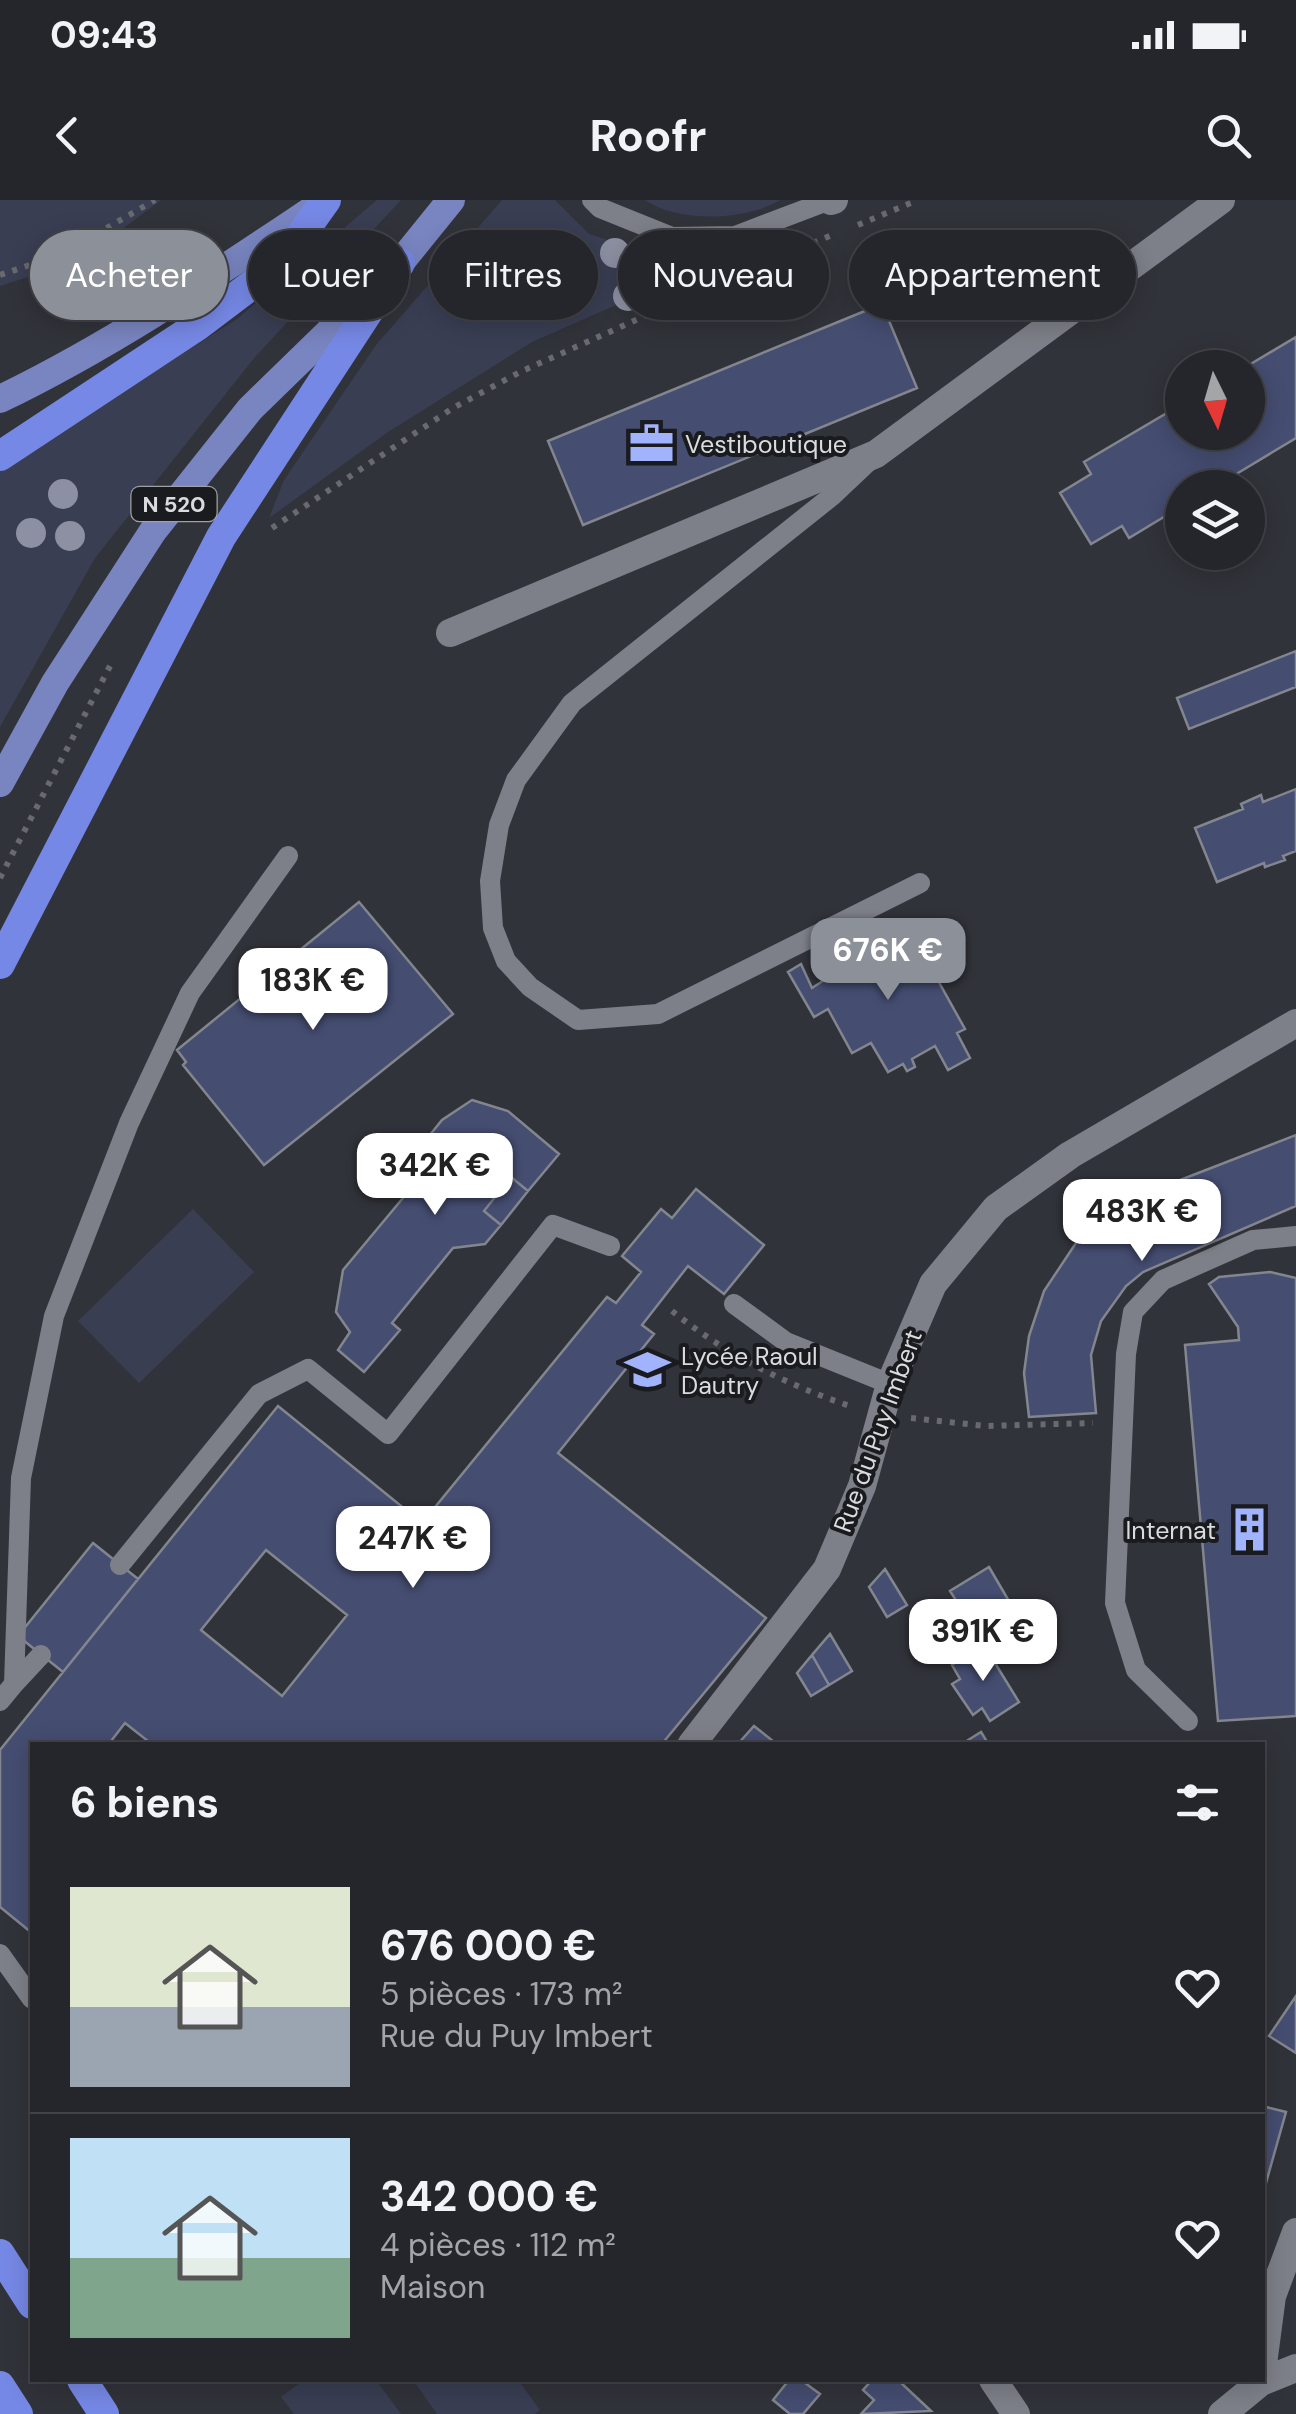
<!DOCTYPE html>
<html lang="fr">
<meta charset="utf-8">
<style>
:root{--surface:#25262c;--page:#2d2e34;--text:#f1f3f6;--muted:#a3a5a9;--line:#424348;--accent:#8c9099}
body{margin:0;font-family:"DM Sans",sans-serif;background:var(--page);color:var(--text);height:100vh;display:flex;flex-direction:column;font-size:38px;white-space:nowrap}
*{box-sizing:border-box;margin:0}
p{font-size:32px;color:var(--muted)}
.icon{flex:none;width:55px;height:55px;fill:none;stroke:currentColor;stroke-width:2;stroke-linecap:round;stroke-linejoin:round}
.map{position:relative;flex:1;overflow:hidden}
.side{position:absolute;left:30px;top:1542px;width:1235px;height:640px;display:flex;flex-direction:column;background:var(--surface);border-radius:0px;box-shadow:0 5px 25px #0003,0 0 0 2px var(--line)}
.side>*{flex:none}
.banner{position:absolute;left:30px;top:30px;width:1238px;height:90px;display:flex;gap:20px}
.needle{width:65px;rotate:175deg}
.tools{position:absolute;left:1165px;top:150px;display:grid;gap:20px}
.tools a{display:grid;place-items:center;width:100px;height:100px;border-radius:50%;background:var(--surface);box-shadow:0 5px 25px #0003,0 0 0 2px var(--line);font-size:50px}
.price{position:absolute;translate:-50% -85px;padding:0 22px;border-radius:20px;background:#fff;color:#222;font-size:32px;line-height:65px;filter:drop-shadow(0 2px 5px #0008)}
.price::after{content:'';position:absolute;left:50%;top:60px;width:30px;height:22px;margin-left:-15px;background:inherit;clip-path:polygon(0 0,100% 0,50% 100%)}
.price.active{background:var(--accent);color:#fff}
ul{padding:0;list-style:none}
li{display:flex;align-items:center;gap:30px;height:250px;padding:0 40px}
li+li{border-top:2px solid var(--line)}
li span{display:grid;place-items:center;flex:none;width:280px;height:200px;border-radius:0px;color:#555}
li>.icon{margin-inline-start:auto}
span .icon{width:120px;height:120px;fill:#fffc;stroke-width:1}
li b{font-size:42px}
h2{display:flex;justify-content:space-between;align-items:center;height:120px;padding:0 40px;font-size:42px}
.chip{padding:0 35px;border-radius:45px;background:var(--surface);box-shadow:0 5px 25px #0003,0 0 0 2px var(--line);font-size:35px;line-height:90px}
.chip.active{background:var(--accent);color:#fff}
.status{display:flex;justify-content:space-between;align-items:center;height:70px;padding:0 50px;background:var(--surface);direction:ltr}
.status svg{height:28px;fill:currentColor}
header{display:flex;justify-content:space-between;align-items:center;height:130px;padding:0 40px;background:var(--surface);font-size:45px;font-weight:700}
.map>svg:first-child{display:block}
</style>
<div class="status"><b>09:43</b><svg viewBox="0 0 49 12"><path d="M0 12V9h3v3zM5 12V6h3v6zM10 12V3h3v9zM15 12V0h3v12zM26 1h20v11H26zM47 4h2v5h-2z"/></svg></div>
<header><svg class="icon" aria-label="back" viewBox="0 0 24 24"><path d="M15 5l-7 7 7 7"/></svg>Roofr<svg class="icon" aria-label="search" viewBox="0 0 24 24"><circle cx="10" cy="10" r="6"/><path d="M15 15l6 6"/></svg></header>
<div class="map">
<svg width="1296" height="2214" viewBox="0 0 1296 2214">
<rect width="100%" height="100%" fill="#31333a"/>
<path fill="#393e53" d="M0,0H161L81,60L0,86Z
M377,0H401L255,157L95,358L0,527V270L237,119Z
M502,0H555L589,34L661,57L694,59L700,68L532,142L388,232L269,318L284,280L376,145Z
M645,0H780C746,21 678,23 645,0Z
M193,1009L254,1072L139,1183L78,1121Z
M304,2180H376L401,2214H294L281,2197Z
M413,2180H518L540,2210L535,2214H437Z"/>
<path fill="#454d71" stroke="#83868e" stroke-width="2.5" fill-rule="evenodd" d="M882,104L917,188L583,325L548,241Z
M1296,137V238L1213,288H1182V306L1129,338L1122,326L1091,344L1060,293L1091,274L1084,262L1172,210L1179,222L1182,219V232H1248V168H1244Z
M1182,204V219L1179,222L1172,210Z
M1296,451V487L1189,529L1177,498Z
M1296,589V651L1283,656L1285,660L1265,667L1264,663L1217,682L1195,628L1243,609L1241,604L1261,595L1263,602Z
M359,702L453,814L264,965L183,865L186,862L177,850Z
M906,723L965,829L957,833L970,858L948,870L935,846L912,859L915,867L907,871L903,864L888,872L871,843L852,853L828,809L814,817L788,772L801,764L812,788L832,775L828,769Z
M472,900L508,911L559,954L528,991L511,977L484,1011L501,1025L485,1044L453,1048L392,1123L400,1130L364,1172L338,1150L350,1132L336,1112L343,1070L408,992L397,983L419,957L417,951L442,920Z
M1296,935V1006L1143,1072L1126,1086L1101,1121L1091,1155L1096,1213L1029,1217L1024,1173L1029,1136L1044,1091L1082,1034L1170,984Z
M511,977L528,991L501,1025L484,1011Z
M696,989L764,1045L724,1094L688,1066L642,1125L654,1134L558,1253L766,1418L661,1545H153L125,1523L108,1545H32V1733L0,1707V1550L278,1206L422,1323L607,1097L616,1103L641,1072L622,1056L661,1009L672,1018ZM266,1350L347,1415L282,1496L201,1430Z
M1270,1072L1296,1078V1516L1218,1521L1185,1145L1239,1140L1238,1127L1209,1084L1219,1077Z
M93,1343L138,1379L63,1472L18,1436Z
M989,1367L1013,1408L1020,1404L1033,1425L988,1451L950,1391Z
M885,1369L907,1405L887,1417L869,1387Z
M830,1434L852,1471L829,1485L812,1455Z
M982,1442L1019,1502L990,1521L982,1508L973,1515L952,1484L960,1479L952,1465Z
M812,1455L829,1485L811,1496L797,1473Z
M754,1526L778,1545H737Z
M981,1532L989,1545H966L965,1542Z
M1296,1796V1853L1269,1836Z
M1262,1906L1286,1912L1262,1997Z
M789,2180H801L820,2194L803,2214H790L773,2200Z
M872,2180H898L931,2211L861,2214L874,2200L863,2190Z"/>
<g fill="none" stroke-linecap="round" stroke-linejoin="round">
<path stroke="#686a70" stroke-width="6" stroke-dasharray="5 8" stroke-linecap="butt" d="M858,25L918,0
M741,73L832,35
M0,75L60,55L155,0
M272,328L453,208L520,172L741,73L740,65
M0,678L110,466
M672,1111C726,1154 784,1184 850,1206
M911,1218L986,1226L1093,1223"/>
<path stroke="#7d8088" stroke-width="20" d="M592,0L600,8L672,37L735,36L830,0
M868,262L832,296L572,503L516,580L499,625L490,681L493,728L506,761L530,787L578,820L658,814L920,683
M734,1104L786,1142L890,1184
M120,1365L259,1194L308,1169L388,1234L553,1025L610,1046
M14,1484L41,1455
M0,1501L14,1484L21,1278L54,1116L129,923L190,793L288,656
M1188,1521L1136,1470L1115,1403L1126,1154L1133,1112L1163,1080L1253,1040L1296,1036
M0,1754L32,1799"/>
<path stroke="#7d8088" stroke-width="28" d="M831,1L834,0
M450,433L876,254L1221,0
M691,1545L827,1369L862,1286L890,1184L933,1084L996,1008L1070,955L1296,823
M1262,2172L1272,2096L1296,2032
M993,2180L1016,2214
M1222,2214L1261,2182L1296,2168"/>
<path stroke="#7985c0" stroke-width="28" d="M0,199C114,144 216,74 321,4
M0,583L55,483L153,331L250,209L400,63L451,0"/>
<path stroke="#7688e5" stroke-width="30" d="M0,256L197,126L282,62L326,0
M0,764L221,337L400,63
M0,2054L32,2104
M82,2180L104,2214
M0,2186L18,2214"/>
</g>
<g fill="#8c90a2">
<circle cx="615" cy="53" r="15"/>
<circle cx="670" cy="77" r="15"/>
<circle cx="546" cy="82" r="15"/>
<circle cx="505" cy="84" r="15"/>
<circle cx="459" cy="88" r="15"/>
<circle cx="628" cy="96" r="15"/>
<circle cx="63" cy="294" r="15"/>
<circle cx="31" cy="333" r="15"/>
<circle cx="70" cy="336" r="15"/>
</g>
<defs>
<symbol id="office-bare" viewBox="-9 -9 18 18"><path d="M-6-3h4V-5.5h4V-3h4V5H-6ZM-1-4.5V-3h2v-1.5ZM-6 0V1H6V0Z" fill="#a1b3fd" stroke="#1a1b1e" stroke-width="2.5" paint-order="stroke"/></symbol>
<symbol id="school-bare" viewBox="-9 -9 18 18"><path d="M0-5L7-2L0 1L-7-2ZM-4 1L0 2.5L4 1V4Q0 6-4 4Z" fill="#a1b3fd" stroke="#1a1b1e" stroke-width="2.5" paint-order="stroke"/></symbol>
<symbol id="building-bare" viewBox="-9 -9 18 18"><path d="M-4-6H4V6H1V3H-1V6H-4ZM-2.5-4.3h1.7v1.8h-1.7ZM.8-4.3h1.7v1.8H.8ZM-2.5-1h1.7V.8h-1.7ZM.8-1h1.7V.8H.8Z" fill="#a1b3fd" stroke="#1a1b1e" stroke-width="2.5" paint-order="stroke"/></symbol>
</defs>
<g fill-rule="evenodd">
<use href="#office-bare" x="620" y="212" width="63" height="63"/>
<use href="#school-bare" x="616" y="1138" width="63" height="63"/>
<use href="#building-bare" x="1218" y="1298" width="63" height="63"/>
</g>
<g text-anchor="middle" dominant-baseline="central" stroke-width="8" stroke-linejoin="round" paint-order="stroke">
<rect fill="#1a1b1e" stroke="#a0a1a5" stroke-width="2.5" x="131.5" y="287" width="85" height="34" rx="8"/>
<g font-size="22" font-weight="bold" fill="#d9dbdf">
<text x="174" y="304">N 520</text>
</g>
<g font-size="25" fill="#d9dbdf" stroke="#1a1b1e" text-anchor="start">
<text x="685" y="244">Vestiboutique</text>
<text x="681" y="1156">Lycée Raoul<tspan x="681" dy="29">Dautry</tspan></text>
<text x="1216" y="1330" text-anchor="end">Internat</text>
</g>
<g font-size="25" fill="#d9dbdf" stroke="#1a1b1e">
<text transform="translate(878 1231) rotate(-70)">Rue du Puy Imbert</text>
</g>
</g>
</svg>
<div class="tools">
<a><svg class="needle" viewBox="-14 -14 28 28"><path d="M0-13l5 13h-10z" fill="#e53935"/><path d="M0 13l5-13h-10z" fill="#a3a5a9"/></svg></a>
<a><svg class="icon" aria-label="layers" viewBox="0 0 24 24"><path d="M12 4l9 5-9 5-9-5zM3 14l9 5 9-5"/></svg></a>
</div>
<b class="price active" style="left:888px;top:803px">676K €</b>
<b class="price" style="left:313px;top:833px">183K €</b>
<b class="price" style="left:435px;top:1018px">342K €</b>
<b class="price" style="left:1142px;top:1064px">483K €</b>
<b class="price" style="left:413px;top:1391px">247K €</b>
<b class="price" style="left:983px;top:1484px">391K €</b>
<div class="banner">
<a class="chip active">Acheter</a>
<a class="chip">Louer</a>
<a class="chip">Filtres</a>
<a class="chip">Nouveau</a>
<a class="chip">Appartement</a>
</div>
<section class="side">
<h2>6 biens<svg class="icon" aria-label="filters" viewBox="0 0 24 24"><path d="M4 7h16M4 17h16"/><circle cx="9" cy="7" r="2"/><circle cx="15" cy="17" r="2"/></svg></h2>
<ul>
<li><span style="background:linear-gradient(#dfe7d0 60%,#9aa5b1 0)"><svg class="icon" aria-label="home" viewBox="0 0 24 24"><path d="M3 11l9-7 9 7M6 9v11h12V9"/></svg></span><div><b>676 000 €</b><p>5 pièces · 173 m²</p><p>Rue du Puy Imbert</p></div><svg class="icon" aria-label="heart" viewBox="0 0 24 24"><path d="M12 20l-8-8c-3-5 5-10 8-4 3-6 11-1 8 4z"/></svg></li>
<li><span style="background:linear-gradient(#bfe0f5 60%,#7fa58c 0)"><svg class="icon" aria-label="home" viewBox="0 0 24 24"><path d="M3 11l9-7 9 7M6 9v11h12V9"/></svg></span><div><b>342 000 €</b><p>4 pièces · 112 m²</p><p>Maison</p></div><svg class="icon" aria-label="heart" viewBox="0 0 24 24"><path d="M12 20l-8-8c-3-5 5-10 8-4 3-6 11-1 8 4z"/></svg></li>
</ul>
</section>
</div>
